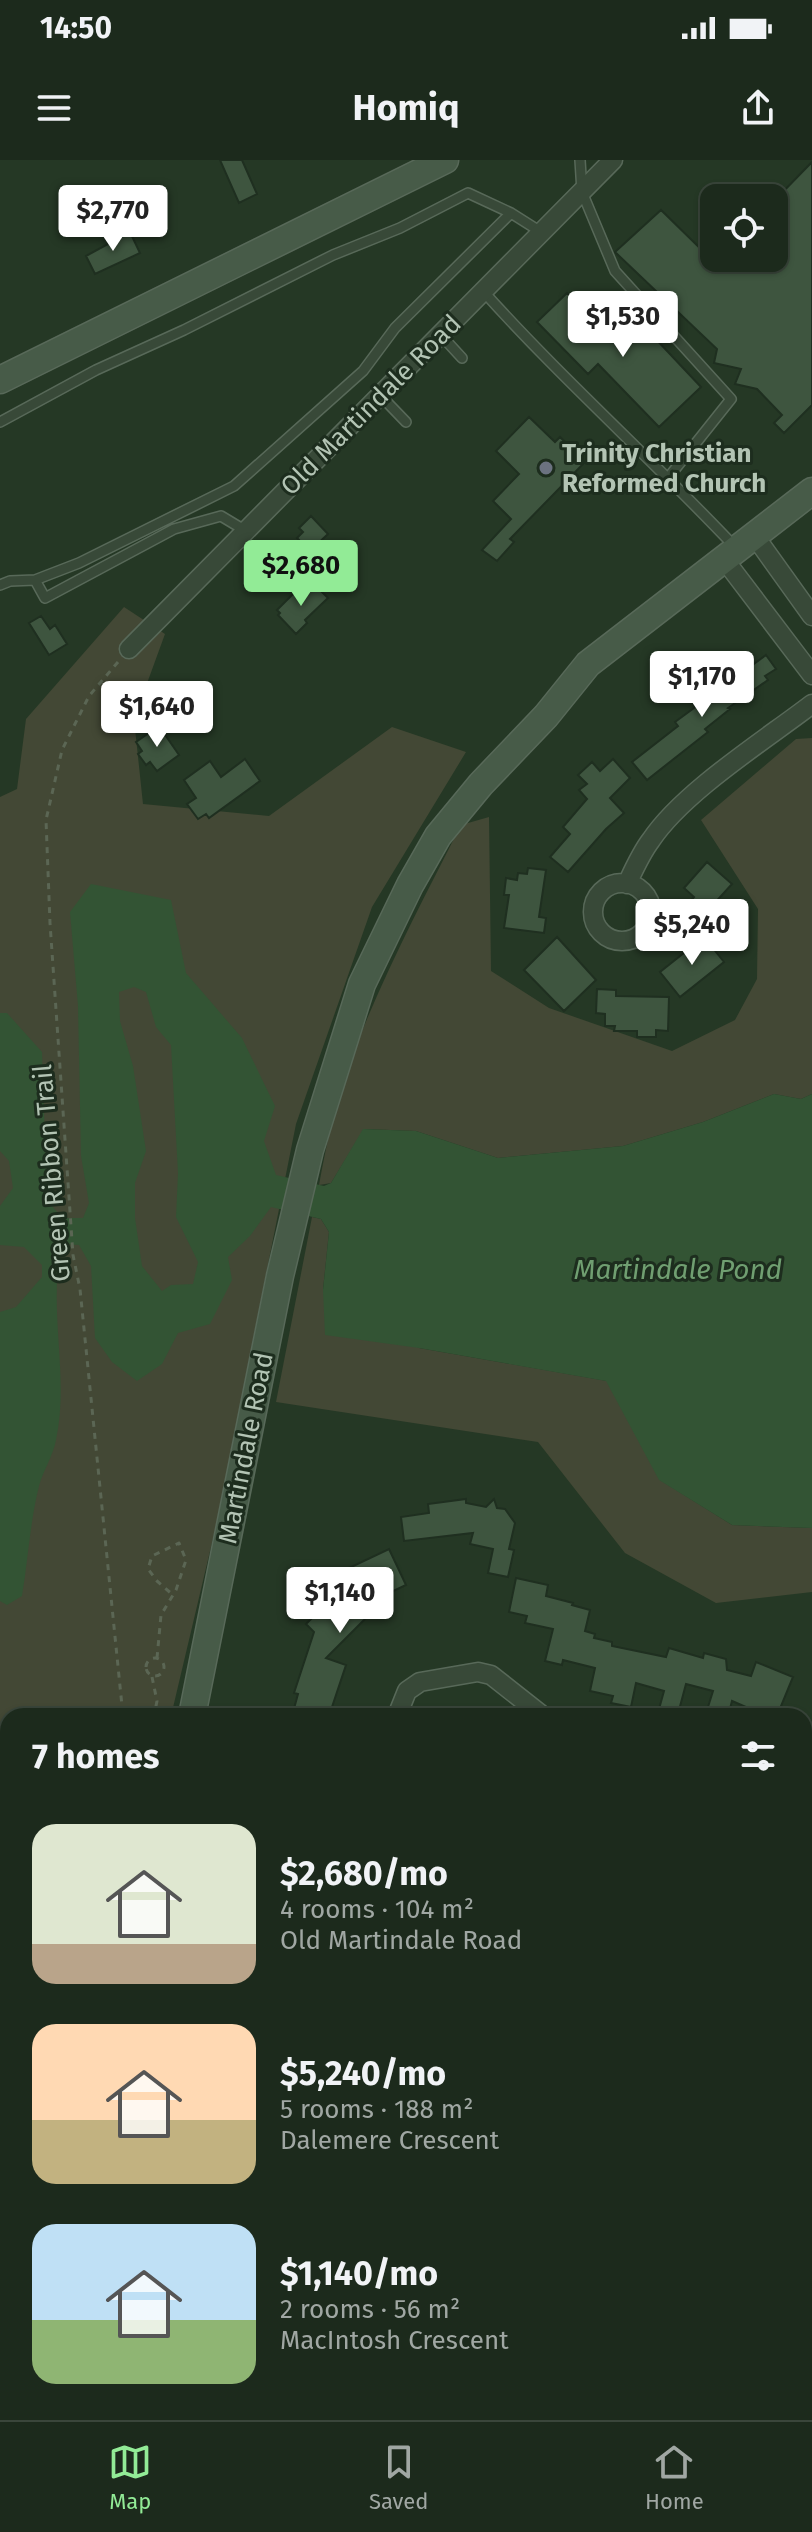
<!DOCTYPE html>
<meta charset="utf-8">
<style>
:root{--surface:#1c2a1c;--page:#253225;--text:#f1f3f6;--muted:#a0a7a3;--line:#3a463b;--accent:#92eb96}
body{margin:0;font-family:"Fira Sans",sans-serif;background:var(--page);color:var(--text);height:100vh;display:flex;flex-direction:column;font-size:30px;white-space:nowrap}
*{box-sizing:border-box;margin:0}
p{font-size:26px;color:var(--muted)}
.icon{flex:none;width:44px;height:44px;fill:none;stroke:currentColor;stroke-width:2;stroke-linecap:round;stroke-linejoin:round}
.map{position:relative;flex:1;overflow:hidden}
.panel{position:absolute;left:0px;top:1548px;width:812px;height:712px;display:flex;flex-direction:column;background:var(--surface);border-radius:24px 24px 0 0;box-shadow:0 2px 6px #0004,0 0 0 2px var(--line)}
.panel>*{flex:none}
.controls{position:absolute;left:700px;top:24px;display:grid;gap:16px}
.controls a{display:grid;place-items:center;width:88px;height:88px;border-radius:16px;background:var(--surface);box-shadow:0 2px 6px #0004,0 0 0 2px var(--line);font-size:40px}
.price{position:absolute;translate:-50% -68px;padding:0 18px;border-radius:8px;background:#fff;color:#222;font-size:26px;line-height:52px;filter:drop-shadow(0 2px 4px #0008)}
.price::after{content:'';position:absolute;left:50%;top:48px;width:24px;height:18px;margin-left:-12px;background:inherit;clip-path:polygon(0 0,100% 0,50% 100%)}
.price.selected{background:var(--accent);color:#111}
ul{padding:0;list-style:none}
li{display:flex;align-items:center;gap:24px;height:200px;padding:0 32px}
li span{display:grid;place-items:center;flex:none;width:224px;height:160px;border-radius:24px;color:#555}
li>.icon{margin-inline-start:auto}
span .icon{width:96px;height:96px;fill:#fffc;stroke-width:1}
li b{font-size:34px}
h2{display:flex;justify-content:space-between;align-items:center;height:96px;padding:0 32px;font-size:34px}
.status{display:flex;justify-content:space-between;align-items:center;height:56px;padding:0 40px;background:var(--surface);direction:ltr}
.status svg{height:22px;fill:currentColor}
header{display:flex;justify-content:space-between;align-items:center;height:104px;padding:0 32px;background:var(--surface);font-size:36px;font-weight:700}
.tabs{display:flex;justify-content:space-around;align-items:center;height:112px;border-top:2px solid var(--line);background:var(--surface);font-size:22px;color:var(--muted)}
.tabs a{display:grid;justify-items:center;gap:4px}
.tabs .selected{color:var(--accent)}
.map>svg:first-child{display:block}
</style>
<div class="status"><b>14:50</b><svg viewBox="0 0 49 12"><path d="M0 12V9h3v3zM5 12V6h3v6zM10 12V3h3v9zM15 12V0h3v12zM26 1h20v11H26zM47 4h2v5h-2z"/></svg></div>
<header><svg class="icon" aria-label="menu" viewBox="0 0 24 24"><path d="M4 6h16M4 12h16M4 18h16"/></svg>Homiq<svg class="icon" aria-label="share" viewBox="0 0 24 24"><path d="M12 15V3M7 8l5-5 5 5M5 13v7h14v-7"/></svg></header>
<div class="map">
<svg width="812" height="2260" viewBox="0 0 812 2260">
<rect width="100%" height="100%" fill="#253825"/>
<path fill="#434835" d="M124,447L165,474L134,559L143,644L269,656L392,567L466,592L372,747L296,964L215,1370L171,1556H8V2020L0,2032V637L17,629L26,559Z
M812,578V934L801,939L774,934L703,962L623,986L498,998L416,971L364,969L331,1023L319,1025C327,981 337,935 353,894C383,815 423,740 461,665L489,657L491,811L549,848L672,891L735,860L757,819L758,749L701,660L796,579Z
M312,1057L321,1059L329,1072L323,1130L419,1188L607,1221L660,1320L732,1365L812,1368V1432L716,1443L625,1393L538,1282L276,1242Z
M221,2252H676L697,2260H211Z"/>
<path fill="#335434" fill-rule="evenodd" d="M91,724L171,740L186,813L242,878L275,946L264,981L276,1015L324,1026L331,1023L363,969L416,971L498,998L623,986L703,962L774,934L801,939L812,934V1368L732,1365L659,1320L606,1221L419,1188L325,1175L323,1130L329,1072L321,1059L271,1047L250,1076L228,1097L232,1120L210,1164L178,1173L162,1204L137,1221L112,1202L95,1178L91,1106L79,1085L62,1084C47,1149 70,1215 56,1280C53,1296 43,1311 39,1326C30,1362 28,1400 22,1436L7,1445L0,1441V1152L16,1147L42,1117V1105L24,1087L0,1085V1046L13,1028L9,1001L0,991V853H7L42,892L47,1040L62,1058H83L89,1043L81,996L78,846L70,752ZM134,827L146,832L156,867L171,885L178,1013L176,1057L198,1102L193,1124L171,1125L162,1131L142,1106L135,1058V1023L146,991L133,906L120,861L119,832Z"/>
<path fill="#3e553f" stroke="#1f2f20" stroke-width="2" d="M220,0H242L257,34L239,43Z
M812,2V245L784,273L774,263L782,255L757,229L735,224L741,209L714,203L717,189L615,92L661,50L710,98H774V41Z
M130,72L140,93L95,114L86,96Z
M567,133L605,172L611,167L618,174L636,158L701,227L659,267L598,204L588,214L537,162Z
M529,257L555,282L560,277L585,302L510,379L514,382L497,401L482,390L511,359L493,341L519,314L496,291Z
M311,356L328,374L310,391L297,378L303,372L299,368Z
M314,424L328,438L305,460L307,463L296,474L278,455L280,453L277,450L297,430L303,436Z
M41,456L50,469L55,465L67,484L49,495L29,463Z
M766,495L776,509L765,516L768,520L728,548L730,549L705,569L708,572L647,620L632,602L678,566L675,562Z
M159,566L179,595L157,611L150,602L146,605L138,594L142,591L136,582Z
M245,599L260,621L209,658L206,654L198,659L187,644L196,638L184,620L210,601L221,617Z
M613,599L630,618L610,638L624,653L606,669L568,712L550,697L570,674L563,667L587,639L579,630L587,624L578,615L592,602L600,611Z
M707,702L732,724L711,747L715,750L701,766L683,750L694,737L684,728Z
M528,708L546,710L539,757L546,758L544,773L504,768L509,735H504L506,718L517,720L518,713L527,714Z
M557,777L596,820L564,851L524,810Z
M704,777L724,802L680,837L660,812Z
M597,829L616,830V836L669,837L668,871L656,870V877H637V871H614L615,866H605V854L596,853Z
M466,1339V1343L486,1347L494,1339L497,1348L505,1349L515,1363L509,1389L514,1390L508,1417L488,1413L493,1389L470,1384L473,1373L404,1381L401,1357L429,1353L428,1344Z
M389,1389L406,1425L355,1449L365,1459L326,1498L346,1505L329,1556H292L298,1534L294,1533L314,1472L306,1464L330,1440L340,1451L360,1431L349,1408Z
M516,1418L548,1425L546,1436L573,1443L572,1445L590,1450L585,1471L595,1474L594,1478L612,1482V1486L666,1497L669,1488L703,1498L704,1493L726,1499L727,1510L751,1516L756,1502L793,1517L777,1556H767L732,1541L729,1553L708,1547L713,1531L686,1524L678,1554L659,1549L664,1531L636,1523L631,1547L611,1543L613,1536L590,1531L595,1508L563,1500L562,1505L545,1501L553,1469L525,1463L527,1456L509,1452Z"/>
<g fill="none" stroke-linecap="round" stroke-linejoin="round">
<defs>
<path id="service" d="M580,0L582,32L615,111L731,239L668,318
M483,131C563,220 652,299 734,386
M440,174L462,198
M380,235L406,262
M0,262L96,210L184,170L333,95L400,68L468,33L511,53L541,72
M35,420L45,438L174,369L221,356L246,371
M0,425L10,421L35,420L79,403L234,326L363,211L395,168L511,53"/>
<path id="minor" d="M754,375L812,456
M724,399L812,515
M129,489L613,0
M593 752a29 29 0 1 1 58 0a29 29 0 1 1-58 0Z
M627,724C634,709 641,693 651,680C683,632 765,580 812,544
M397,1556L407,1531L420,1522L478,1512L491,1515L543,1556
M804,1655L812,1665
M804,2157L812,2159"/>
<path id="secondary" d="M0,220L445,0
M192,1556L280,1116L310,990L362,824L410,725L438,676L481,624L546,556L588,504L812,331
M0,2077L8,2064"/>
</defs>
<use href="#service" stroke="#586959" stroke-width="12"/>
<use href="#minor" stroke="#586959" stroke-width="21"/>
<use href="#secondary" stroke="#586959" stroke-width="29"/>
<path stroke="#5b6654" stroke-width="3" stroke-dasharray="6 6" stroke-linecap="butt" d="M118,502L89,536L62,590L46,660L50,763L73,1095L80,1129L123,1556
M146 1507a9 9 0 1 1 18 0a9 9 0 1 1-18 0Z
M157,1498L161,1455L176,1430L186,1400L179,1383L152,1396L148,1409L157,1421L173,1435
M152,1517L157,1541L154,1556"/>
<use href="#service" stroke="#384938" stroke-width="9"/>
<use href="#minor" stroke="#384938" stroke-width="18"/>
<use href="#secondary" stroke="#475b48" stroke-width="26"/>
</g>
<circle fill="#6b7280" stroke="#1d2d1e" stroke-width="3" cx="546" cy="308" r="8"/>
<g text-anchor="middle" dominant-baseline="central" stroke-width="6" stroke-linejoin="round" paint-order="stroke">
<g font-size="26" fill="#b3c4b4" stroke="#1d2d1e">
<text transform="translate(371 245) rotate(-45)">Old Martindale Road</text>
<text transform="translate(52 1013) rotate(-95)">Green Ribbon Trail</text>
<text transform="translate(246 1288) rotate(-79)">Martindale Road</text>
</g>
<g font-size="26" font-weight="bold" fill="#b3c4b4" stroke="#1d2d1e" text-anchor="start">
<text x="562" y="293">Trinity Christian<tspan x="562" dy="30">Reformed Church</tspan></text>
</g>
<g font-size="28" font-style="italic" fill="#709f71" stroke="#1d2d1e">
<text x="678" y="1109">Martindale Pond</text>
</g>
</g>
</svg>
<div class="controls">
<a><svg class="icon" aria-label="locate" viewBox="0 0 24 24"><circle cx="12" cy="12" r="6"/><path d="M12 2v4M12 18v4M2 12h4M18 12h4"/></svg></a>
</div>
<b class="price" style="left:113px;top:93px">$2,770</b>
<b class="price" style="left:623px;top:199px">$1,530</b>
<b class="price selected" style="left:301px;top:448px">$2,680</b>
<b class="price" style="left:702px;top:559px">$1,170</b>
<b class="price" style="left:157px;top:589px">$1,640</b>
<b class="price" style="left:692px;top:807px">$5,240</b>
<b class="price" style="left:340px;top:1475px">$1,140</b>
<section class="panel">
<h2>7 homes<svg class="icon" aria-label="filters" viewBox="0 0 24 24"><path d="M4 7h16M4 17h16"/><circle cx="9" cy="7" r="2"/><circle cx="15" cy="17" r="2"/></svg></h2>
<ul>
<li><span style="background:linear-gradient(#dfe7d0 75%,#b9a48a 0)"><svg class="icon" aria-label="home" viewBox="0 0 24 24"><path d="M3 11l9-7 9 7M6 9v11h12V9"/></svg></span><div><b>$2,680/mo</b><p>4 rooms · 104 m²</p><p>Old Martindale Road</p></div></li>
<li><span style="background:linear-gradient(#ffd9b3 60%,#c2b280 0)"><svg class="icon" aria-label="home" viewBox="0 0 24 24"><path d="M3 11l9-7 9 7M6 9v11h12V9"/></svg></span><div><b>$5,240/mo</b><p>5 rooms · 188 m²</p><p>Dalemere Crescent</p></div></li>
<li><span style="background:linear-gradient(#bfe0f5 60%,#8fb573 0)"><svg class="icon" aria-label="home" viewBox="0 0 24 24"><path d="M3 11l9-7 9 7M6 9v11h12V9"/></svg></span><div><b>$1,140/mo</b><p>2 rooms · 56 m²</p><p>MacIntosh Crescent</p></div></li>
</ul>
</section>
</div>
<nav class="tabs">
<a class="selected"><svg class="icon" aria-label="map" viewBox="0 0 24 24"><path d="M3 6l6-2 6 2 6-2v14l-6 2-6-2-6 2zM9 4v14M15 6v14"/></svg>Map</a>
<a><svg class="icon" aria-label="saved" viewBox="0 0 24 24"><path d="M7 4h10v16l-5-4-5 4z"/></svg>Saved</a>
<a><svg class="icon" aria-label="home" viewBox="0 0 24 24"><path d="M3 11l9-7 9 7M6 9v11h12V9"/></svg>Home</a>
</nav>
